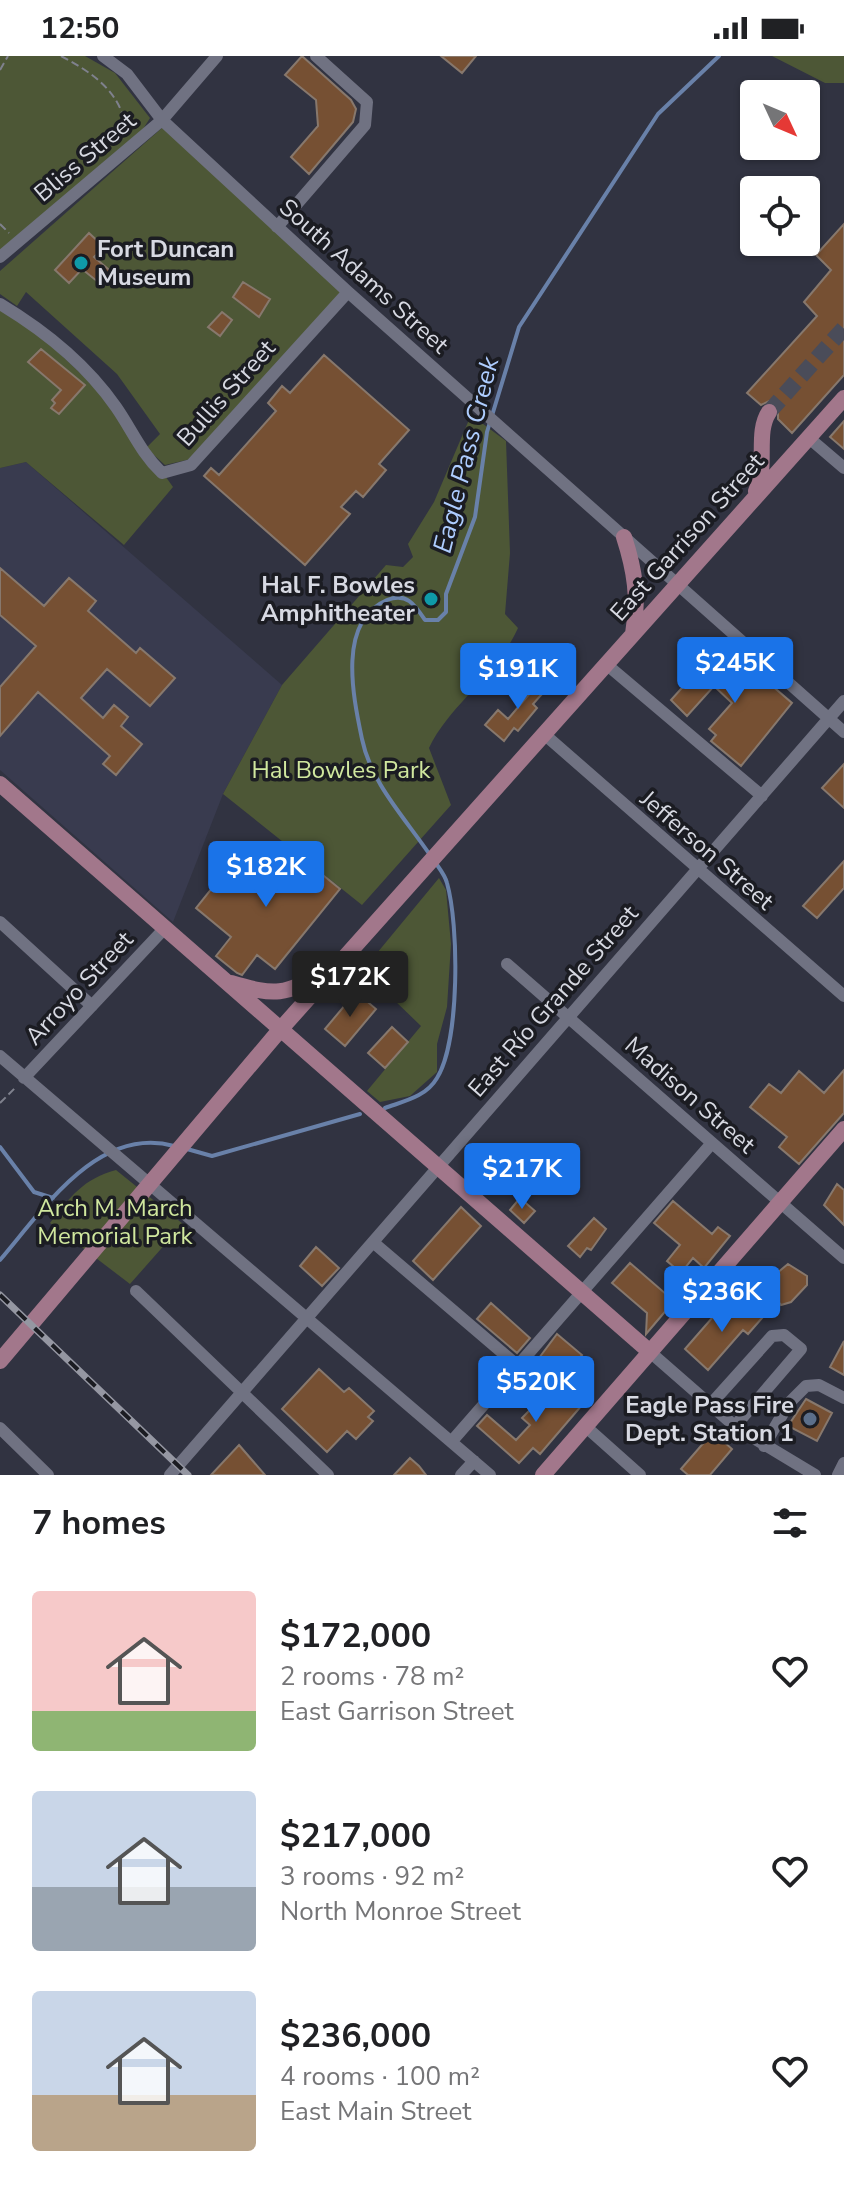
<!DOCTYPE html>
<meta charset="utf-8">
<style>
:root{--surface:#fff;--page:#f2f2f2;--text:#202124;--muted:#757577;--accent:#1a73e8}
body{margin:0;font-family:"Nunito Sans",sans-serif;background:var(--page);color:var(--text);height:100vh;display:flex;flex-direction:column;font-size:30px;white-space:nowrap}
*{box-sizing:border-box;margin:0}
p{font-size:26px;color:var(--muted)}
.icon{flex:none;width:44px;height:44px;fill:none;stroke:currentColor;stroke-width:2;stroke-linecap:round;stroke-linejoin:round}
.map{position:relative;height:1419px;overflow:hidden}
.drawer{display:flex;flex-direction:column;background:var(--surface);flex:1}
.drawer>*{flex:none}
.needle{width:52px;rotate:134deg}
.fabs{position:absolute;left:740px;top:24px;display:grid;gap:16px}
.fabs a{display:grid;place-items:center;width:80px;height:80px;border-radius:8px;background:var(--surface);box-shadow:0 2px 6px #0004;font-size:40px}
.price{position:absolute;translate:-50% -68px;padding:0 18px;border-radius:8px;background:var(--accent);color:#fff;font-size:26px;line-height:52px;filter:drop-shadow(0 2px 4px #0008)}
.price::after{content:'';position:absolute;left:50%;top:48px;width:24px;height:18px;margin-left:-12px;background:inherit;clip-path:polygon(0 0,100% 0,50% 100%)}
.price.current{background:#222;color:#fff}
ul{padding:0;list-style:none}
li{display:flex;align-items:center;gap:24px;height:200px;padding:0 32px}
li span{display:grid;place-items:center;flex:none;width:224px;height:160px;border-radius:8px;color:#555}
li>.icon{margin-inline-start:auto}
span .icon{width:96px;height:96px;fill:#fffc;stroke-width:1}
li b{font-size:34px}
h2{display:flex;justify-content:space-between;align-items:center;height:96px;padding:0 32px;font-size:34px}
.status{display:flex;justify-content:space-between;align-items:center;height:56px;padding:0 40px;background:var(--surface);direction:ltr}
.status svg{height:22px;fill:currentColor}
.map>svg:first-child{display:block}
</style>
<div class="status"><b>12:50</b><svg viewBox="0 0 49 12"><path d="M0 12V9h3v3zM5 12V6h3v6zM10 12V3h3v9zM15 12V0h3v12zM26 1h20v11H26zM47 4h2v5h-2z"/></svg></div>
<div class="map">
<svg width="844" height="1419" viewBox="0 0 844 1419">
<rect width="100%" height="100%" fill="#313341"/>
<path fill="#393b4f" d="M26,406L282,629L223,738L173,866L0,714V412Z"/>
<path fill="#4d5736" d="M0,0H85L115,17L150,62L133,89L0,195Z
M772,0H844V27H825Z
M163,71L345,239L191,403L165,409L146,392L160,378L117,318L26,236L17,250L0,238V215Z
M0,254L21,261L116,351L173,431L124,489L26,406L0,412Z
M471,359L506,385L510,497L505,558L518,572C496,621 450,648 429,692L451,749L362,849L223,738L282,629L386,509L403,511L413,501L408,488L434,446Z
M439,822L446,834L451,888L447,951L437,988V1016L410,1040L380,1046L367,1035L421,970L363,914Z
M116,1114L183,1168L130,1228L50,1167C70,1141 83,1123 116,1114Z"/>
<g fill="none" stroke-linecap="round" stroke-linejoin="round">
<path stroke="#6981a9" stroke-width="4" d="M430,799C405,762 371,727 362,683C353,640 337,565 387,544C407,536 415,549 425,564H438L446,556V538L475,461L487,376L519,271L658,58L719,0
M385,1052C404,1045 426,1041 437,1022C460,985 459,869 447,827C445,819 439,812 435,806
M0,1091L34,1136L53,1142
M187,1093L212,1100L360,1058
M0,1204C43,1154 98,1069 174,1090"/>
</g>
<path fill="#765033" stroke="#87786d" stroke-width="2" d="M302,0L351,44L356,53L353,66L309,118L291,101L318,70L316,44L285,19Z
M441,0H476L462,17Z
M844,168V319L792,377L778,363V349L769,345L761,349L747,337L817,260L804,246L831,214L816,199Z
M89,177L104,191L94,201L114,218L103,230L82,213L69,227L55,214Z
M243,226L270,243L259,261L233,241Z
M222,256L232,264L220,280L208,271Z
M41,293L85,329L59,358L51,352L55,347L52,344L61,334L28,306Z
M324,299L409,374L379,408L386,414L363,441L356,435L341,451L350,458L305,509L204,420L211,412L219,419L276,355L268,347L282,330L290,337Z
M844,365V393L830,381Z
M0,512L44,550L69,522L96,545L88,555L136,597L140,592L175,622L150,650L107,613L81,642L103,662L114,649L128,661L121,670L142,688L116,719L103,708L110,700L38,636L0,680V631L36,590L0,559Z
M717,593L743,616L749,610L792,647L741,710L711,685L716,679L709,673L732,647L714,630L687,660L671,644Z
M537,618L550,629L533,648L537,652L518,675L514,672L504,685L485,669L498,654L508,663L531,636L525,631Z
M844,708V752L822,732Z
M291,793L340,833L275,913L257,899L242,919L237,917L216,900L231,881L196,852L237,801L265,824Z
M844,805V832L817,862L803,850Z
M356,936L376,953L345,990L325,973Z
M392,971L408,986L385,1012L368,997Z
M844,1014V1057L799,1108L779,1091L787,1081L750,1051L769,1028L781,1037L799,1015L824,1037Z
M837,1128L844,1134V1169L824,1149Z
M520,1142L535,1155L524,1167L510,1154Z
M673,1145L712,1178L718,1171L730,1180L704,1212L693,1202L681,1217L667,1205L680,1189L654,1167Z
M461,1151L481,1170L433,1224L413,1205Z
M594,1162L606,1173L591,1194L587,1192L580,1201L568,1190Z
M316,1191L339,1212L322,1230L300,1210Z
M630,1207L674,1245L646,1278L647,1257L612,1227Z
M788,1208L807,1220V1229L791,1246L781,1249L767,1232L771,1222Z
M741,1244L762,1262L748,1278L743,1274L708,1314L685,1293L719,1254L727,1261Z
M491,1247L530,1282L517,1297L477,1263Z
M557,1278L582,1299L559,1326L536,1306Z
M844,1285V1319L830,1311Z
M319,1313L344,1336L349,1332L374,1355L368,1361L373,1365L356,1383L347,1375L327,1396L282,1353Z
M556,1327L582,1349L540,1398L533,1392L519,1407L477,1370L487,1359L516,1384L530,1369L522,1362Z
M806,1343L832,1357L817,1385L788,1370Z
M713,1376L732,1393L710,1419H688L681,1413Z
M239,1389L265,1419H211Z
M410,1402L419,1410L426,1419H394Z"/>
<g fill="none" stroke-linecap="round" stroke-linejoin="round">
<path stroke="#4a4c59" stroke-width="16" stroke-dasharray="16 8" stroke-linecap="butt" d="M769,356L844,272"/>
<path stroke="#7f818d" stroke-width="2" stroke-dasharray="8 4" stroke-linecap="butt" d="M61,0C93,17 123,37 126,76
M0,14L8,0
M0,168L9,177
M0,1047L16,1031"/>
<path stroke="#707282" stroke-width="12" d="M103,0L127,18L162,64L348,236L844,676
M277,171L365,69L367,46L316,0
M0,201L162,64L217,0
M0,248C45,275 86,308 116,351C132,374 141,397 162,417L191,409L348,236
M809,382L844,412
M606,608L762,740
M544,678L844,940
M0,866L92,950
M507,908L844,1202
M0,1000L490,1419
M24,1022L165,872
M374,1187L518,1310
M136,1235L328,1419
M650,1296L737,1372L815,1419
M710,1349L772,1280L784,1279L801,1293L735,1370
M585,1370L640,1419
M0,1372L48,1419
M452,1385L712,1087
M764,1390L789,1347L806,1330L819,1329L844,1342
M170,1419L844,645
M461,1419L474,1405
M838,1419L844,1407"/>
<path stroke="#a2778b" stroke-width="16" d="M756,435C768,409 755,377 769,356
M624,481C635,515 639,542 633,578
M0,728L650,1296
M231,927C276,940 284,940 325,915
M0,1305L279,975L844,342
M543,1419L844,1073"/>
<defs>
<path id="rail" d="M0,1239L188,1419"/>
</defs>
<use href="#rail" stroke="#9597a2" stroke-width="7"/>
<use href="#rail" stroke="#1b1c22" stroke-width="4" stroke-dasharray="12" stroke-linecap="butt"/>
</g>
<g fill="#0f9aa8" stroke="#1b1c22" stroke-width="3">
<circle cx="81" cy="207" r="8"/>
<circle cx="431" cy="543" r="8"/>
</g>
<circle fill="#5c6f8a" stroke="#1b1c22" stroke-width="3" cx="810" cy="1363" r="8"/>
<g text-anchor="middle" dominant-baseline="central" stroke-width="7" stroke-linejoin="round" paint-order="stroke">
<g font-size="24" fill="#d7d9e2" stroke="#1b1c22">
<text transform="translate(85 101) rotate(-40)">Bliss Street</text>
<text transform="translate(364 220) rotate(42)">South Adams Street</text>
<text transform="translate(226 337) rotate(-48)">Bullis Street</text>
<text transform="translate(687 481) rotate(-48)">East Garrison Street</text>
<text transform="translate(707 794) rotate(41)">Jefferson Street</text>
<text transform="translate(79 932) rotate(-47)">Arroyo Street</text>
<text transform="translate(553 945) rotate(-49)">East Río Grande Street</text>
<text transform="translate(690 1039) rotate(41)">Madison Street</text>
</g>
<g font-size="24" font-weight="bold" fill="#d7d9e2" stroke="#1b1c22" text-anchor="end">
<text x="97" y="193" text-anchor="start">Fort Duncan<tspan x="97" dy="28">Museum</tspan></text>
<text x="415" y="529">Hal F. Bowles<tspan x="415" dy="28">Amphitheater</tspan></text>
<text x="794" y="1349">Eagle Pass Fire<tspan x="794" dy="28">Dept. Station 1</tspan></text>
</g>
<g font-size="24" fill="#d0e79e" stroke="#1b1c22">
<text x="341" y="714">Hal Bowles Park</text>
<text x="115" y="1152">Arch M. March<tspan x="115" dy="28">Memorial Park</tspan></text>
</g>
<g font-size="26" font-style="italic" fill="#aecdff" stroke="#1b1c22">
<text transform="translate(466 399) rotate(-76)">Eagle Pass Creek</text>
</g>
</g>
</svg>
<div class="fabs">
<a><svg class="needle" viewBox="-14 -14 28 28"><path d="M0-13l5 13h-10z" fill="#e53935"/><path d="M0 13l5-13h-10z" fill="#757577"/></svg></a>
<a><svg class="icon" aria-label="locate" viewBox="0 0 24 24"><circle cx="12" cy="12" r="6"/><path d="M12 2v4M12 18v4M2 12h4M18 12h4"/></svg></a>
</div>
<b class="price" style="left:735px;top:649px">$245K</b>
<b class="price" style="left:518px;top:655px">$191K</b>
<b class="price" style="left:266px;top:853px">$182K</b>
<b class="price current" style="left:350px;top:963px">$172K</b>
<b class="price" style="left:522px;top:1155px">$217K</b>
<b class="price" style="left:722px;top:1278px">$236K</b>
<b class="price" style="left:536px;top:1368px">$520K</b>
</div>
<section class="drawer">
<h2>7 homes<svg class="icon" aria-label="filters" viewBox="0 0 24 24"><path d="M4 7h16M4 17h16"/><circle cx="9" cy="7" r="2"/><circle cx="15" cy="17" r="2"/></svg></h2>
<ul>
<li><span style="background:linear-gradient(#f6c9c9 75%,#8fb573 0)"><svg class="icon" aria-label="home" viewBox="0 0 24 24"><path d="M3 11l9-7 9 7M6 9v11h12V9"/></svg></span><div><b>$172,000</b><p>2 rooms · 78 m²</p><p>East Garrison Street</p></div><svg class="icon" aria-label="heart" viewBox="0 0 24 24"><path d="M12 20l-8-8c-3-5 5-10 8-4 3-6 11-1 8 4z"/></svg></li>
<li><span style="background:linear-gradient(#c9d6e8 60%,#9aa5b1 0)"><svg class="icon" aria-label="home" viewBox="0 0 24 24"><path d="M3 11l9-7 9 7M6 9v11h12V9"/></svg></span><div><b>$217,000</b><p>3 rooms · 92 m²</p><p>North Monroe Street</p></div><svg class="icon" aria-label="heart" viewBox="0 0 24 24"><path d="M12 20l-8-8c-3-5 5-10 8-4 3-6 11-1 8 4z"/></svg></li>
<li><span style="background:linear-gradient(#c9d6e8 65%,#b9a48a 0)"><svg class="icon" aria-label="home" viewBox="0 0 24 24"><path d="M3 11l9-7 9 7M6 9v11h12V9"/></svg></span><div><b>$236,000</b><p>4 rooms · 100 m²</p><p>East Main Street</p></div><svg class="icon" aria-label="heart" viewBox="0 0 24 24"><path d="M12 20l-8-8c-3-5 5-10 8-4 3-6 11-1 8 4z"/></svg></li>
</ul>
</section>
